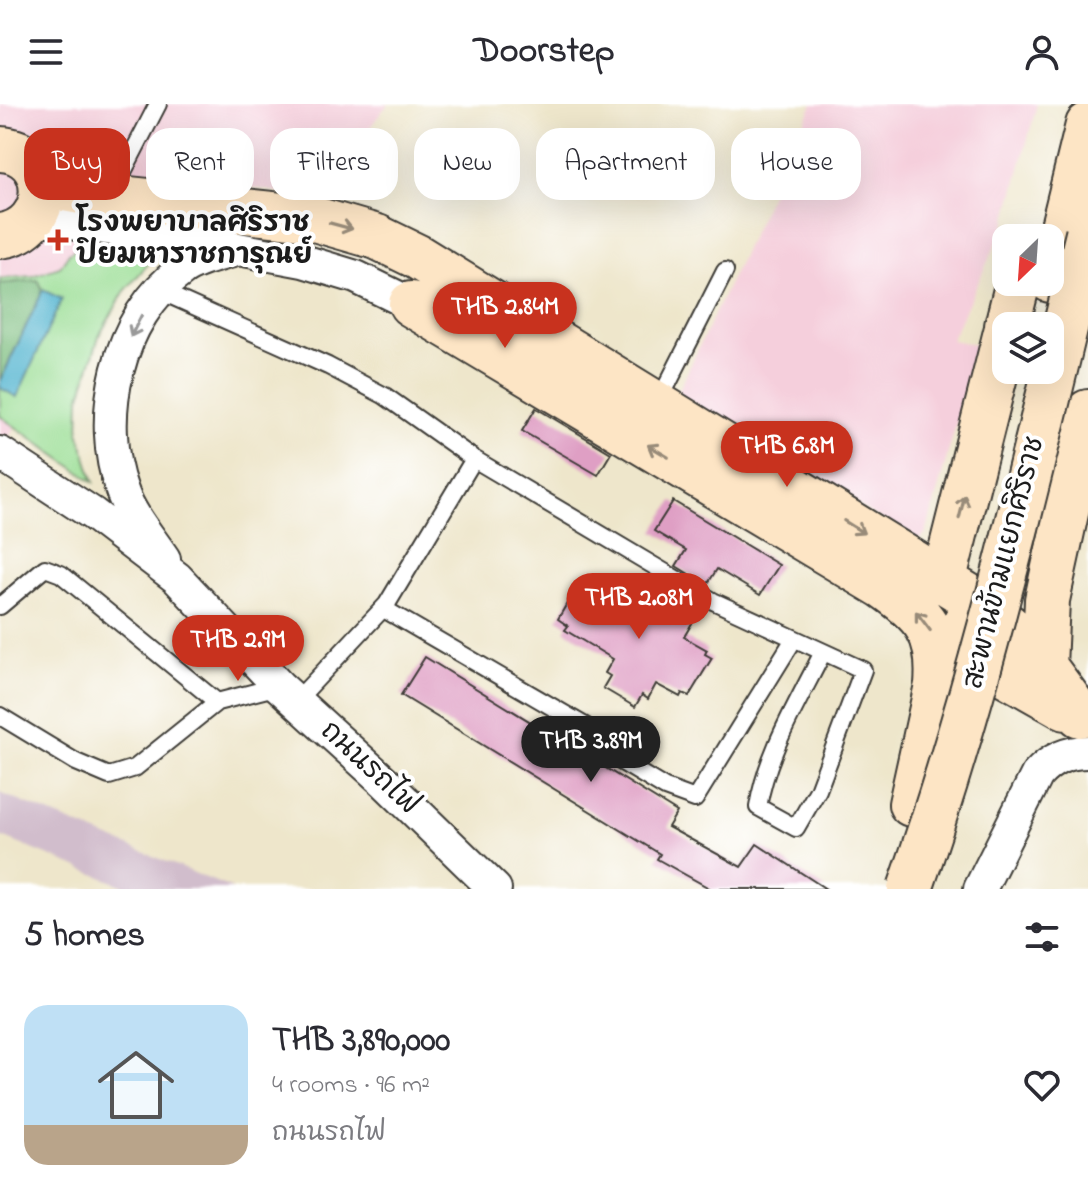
<!DOCTYPE html>
<meta charset="utf-8">
<style>
:root{--surface:#fff;--page:#f2f2f3;--text:#2b2b33;--muted:#7c7c81;--line:#e1e1e2;--accent:#c8321e}
body{margin:0;font-family:"Indie Flower","Playpen Sans Thai",sans-serif;background:var(--page);color:var(--text);height:100vh;display:flex;flex-direction:column;font-size:30px;white-space:nowrap}
*{box-sizing:border-box;margin:0}
p{font-size:26px;color:var(--muted)}
.icon{flex:none;width:44px;height:44px;fill:none;stroke:currentColor;stroke-width:2;stroke-linecap:round;stroke-linejoin:round}
.map{position:relative;height:785px;overflow:hidden}
.sheet{display:flex;flex-direction:column;background:var(--surface);flex:1}
.sheet>*{flex:none}
.guide{position:absolute;left:24px;top:24px;width:1040px;height:72px;display:flex;gap:16px}
.needle{width:52px;rotate:205deg}
.tools{position:absolute;left:992px;top:120px;display:grid;gap:16px}
.tools a{display:grid;place-items:center;width:72px;height:72px;border-radius:16px;background:var(--surface);box-shadow:0 8px 32px #0002;font-size:40px}
.price{position:absolute;translate:-50% -68px;padding:0 18px;border-radius:28px;background:var(--accent);color:#fff;font-size:26px;line-height:52px;filter:drop-shadow(0 2px 4px #0008)}
.price::after{content:'';position:absolute;left:50%;top:48px;width:24px;height:18px;margin-left:-12px;background:inherit;clip-path:polygon(0 0,100% 0,50% 100%)}
.price.on{background:#222;color:#fff}
ul{padding:0;list-style:none}
li{display:flex;align-items:center;gap:24px;height:200px;padding:0 24px}
li+li{border-top:2px solid var(--line)}
li span{display:grid;place-items:center;flex:none;width:224px;height:160px;border-radius:24px;color:#555}
li>.icon{margin-inline-start:auto}
span .icon{width:96px;height:96px;fill:#fffc;stroke-width:1}
li b{font-size:34px}
h2{display:flex;justify-content:space-between;align-items:center;height:96px;padding:0 24px;font-size:34px}
.tag{padding:0 28px;border-radius:24px;background:var(--surface);box-shadow:0 8px 32px #0002;font-size:28px;line-height:72px}
.tag.on{background:var(--accent);color:#fff}
header{display:flex;justify-content:space-between;align-items:center;height:104px;padding:0 24px;background:var(--surface);font-size:36px;font-weight:700}
.map>svg:first-child{display:block}
</style>
<header><svg class="icon" aria-label="menu" viewBox="0 0 24 24"><path d="M4 6h16M4 12h16M4 18h16"/></svg>Doorstep<svg class="icon" aria-label="person" viewBox="0 0 24 24"><circle cx="12" cy="8" r="4"/><path d="M4 21q1-7 8-7t8 7"/></svg></header>
<div class="map">
<svg width="1088" height="785" viewBox="0 0 1088 785">
<rect width="100%" height="100%" fill="#fff"/>
<filter id="ink" filterUnits="userSpaceOnUse"><feTurbulence type="fractalNoise" baseFrequency=".0125" numOctaves="2"/><feDisplacementMap in="SourceGraphic" scale="16" xChannelSelector="R" yChannelSelector="G"/><feConvolveMatrix kernelMatrix="1 2 1 2 8 2 1 2 1" color-interpolation-filters="sRGB"/></filter>
<filter id="wash" filterUnits="userSpaceOnUse"><feTurbulence type="fractalNoise" baseFrequency=".006" numOctaves="4" result="noise"/><feDisplacementMap in="SourceGraphic" scale="32" xChannelSelector="R" yChannelSelector="G"/><feGaussianBlur stdDeviation="1.8" result="paint"/><feColorMatrix in="noise" values="0 0 0 0 0 0 0 0 0 0 0 0 0 0 0 0 0 1.4 0 .05"/><feComposite in="paint" operator="in"/></filter>
<g filter="url(#wash)">
<rect width="100%" height="100%" fill="#eee6cb"/>
<path fill="#f5cfdc" d="M0,0H388L314,94L156,67L74,205L0,351Z
M813,0H1037L1005,121L951,236L978,241L926,429L917,437L677,290Z"/>
<path fill="#d1bdcc" d="M0,689L233,785H131L0,732Z"/>
<path fill="#9bde95" stroke="#5c7d58" stroke-width="2" d="M85,139L153,154L124,188L99,232L80,295L79,330L94,378L0,312V175L33,172L60,163L69,149Z"/>
<path fill="#7cbd7e" stroke="#4c6c4d" stroke-width="2" d="M38,176L43,186L0,277V180Z"/>
<path fill="#50b3cf" stroke="#366876" stroke-width="2" d="M43,186L62,195L17,293L0,284V278Z"/>
<g id="blocks">
<path fill="#df9fc4" d="M536,304L611,349L598,371L522,327Z
M673,397L779,461L760,491L717,465L707,481L676,462L686,446L654,427Z
M580,477L591,483L593,479L641,507L652,488L658,492L664,481L696,500L690,510L695,514L684,533L707,546L705,550L712,554L689,592L682,589L680,593L656,580L648,595L642,591L635,603L603,584L610,572L605,569L613,555L565,526L568,522L558,515Z
M425,553L677,708L668,723L741,763L757,740L826,785H711L657,755L660,750L401,591Z"/>
</g>
</g>
<g filter="url(#ink)">
<use href="#blocks" fill-opacity="0" stroke="#3c3a36" stroke-width="2"/>
<g fill="none" stroke-linecap="round" stroke-linejoin="round">
<defs>
<path id="lane" d="M111,91L158,0
M158,186L328,262L385,292L474,355L713,497L863,566L818,686L796,724L758,703C767,648 799,597 823,548
M658,299L725,167
M474,355L384,505L585,622L615,654L665,684L695,695L794,535
M0,502L45,464L61,470L217,598
M296,597L388,499
M0,612L76,658L109,672L135,664L217,598L279,582"/>
<path id="street" d="M34,114L195,137L303,157L356,173L411,200
M0,349L93,410L177,474L279,582L386,679L495,785
M164,455C150,434 130,411 122,387C95,314 117,213 182,166C196,155 221,151 239,145
M980,785L1037,671C1051,655 1067,648 1088,648"/>
<path id="secondary" d="M0,45C55,47 56,125 0,132
M42,81L110,93L311,114L377,133L416,152L986,503L1027,539L1080,611
M1050,176L1088,21
M411,200L883,482C925,511 941,529 937,581L911,700
M1007,222L1018,178
M943,478L1006,228
M965,519L997,565L1066,604
M1044,562L1047,496L1088,308"/>
</defs>
<use href="#lane" stroke="#3c3a36" stroke-width="20"/>
<use href="#street" stroke="#3c3a36" stroke-width="36"/>
<use href="#secondary" stroke="#3c3a36" stroke-width="48"/>
<use href="#lane" stroke="#fff" stroke-width="16"/>
<use href="#street" stroke="#fff" stroke-width="32"/>
<use href="#secondary" stroke="#fde5c5" stroke-width="44"/>
<defs>
<path id="secondary-bridge" d="M910,785C985,571 1034,349 1088,130"/>
</defs>
<use href="#secondary-bridge" stroke="#3c3a36" stroke-width="48" stroke-linecap="butt"/>
<use href="#secondary-bridge" stroke="#fde5c5" stroke-width="44"/>
</g>
<defs><path id="oneway-shaft" d="M-6 0H5M1.5-3L5.5 0L1.5 3" fill="none" stroke-width="1.6" stroke-linecap="round" stroke-linejoin="round" transform="scale(2)"/></defs>
<g stroke="#988b79">
<use href="#oneway-shaft" transform="translate(341 122) rotate(15)"/>
<use href="#oneway-shaft" transform="translate(658 347) rotate(-149)"/>
<use href="#oneway-shaft" transform="translate(962 403) rotate(-76)"/>
<use href="#oneway-shaft" transform="translate(854 423) rotate(32)"/>
<use href="#oneway-shaft" transform="translate(923 517) rotate(-127)"/>
</g>
<use stroke="#999" href="#oneway-shaft" transform="translate(136 222) rotate(117)"/>
</g>
<path fill="#c8321e" stroke="#fff" stroke-width="3" d="M54 124h8v8h8v8h-8v8h-8v-8h-8v-8h8z"/>
<g text-anchor="middle" dominant-baseline="central" stroke-width="8" stroke-linejoin="round" paint-order="stroke">
<g font-size="28" font-weight="bold" fill="#1c1c1c" stroke="#fff" text-anchor="start">
<text x="76" y="120">โรงพยาบาลศิริราช<tspan x="76" dy="32">ปิยมหาราชการุณย์</tspan></text>
</g>
<g font-size="28" fill="#1c1c1c" stroke="#fff">
<text transform="translate(1005 459) rotate(-76)">สะพานข้ามแยกศิริราช</text>
<text transform="translate(369 665) rotate(43)">ถนนรถไฟ</text>
</g>
</g>
</svg>
<div class="tools">
<a><svg class="needle" viewBox="-14 -14 28 28"><path d="M0-13l5 13h-10z" fill="#e53935"/><path d="M0 13l5-13h-10z" fill="#7c7c81"/></svg></a>
<a><svg class="icon" aria-label="layers" viewBox="0 0 24 24"><path d="M12 4l9 5-9 5-9-5zM3 14l9 5 9-5"/></svg></a>
</div>
<b class="price" style="left:505px;top:246px">THB 2.84M</b>
<b class="price" style="left:787px;top:385px">THB 6.8M</b>
<b class="price" style="left:639px;top:537px">THB 2.08M</b>
<b class="price" style="left:238px;top:579px">THB 2.9M</b>
<b class="price on" style="left:591px;top:680px">THB 3.89M</b>
<div class="guide">
<a class="tag on">Buy</a>
<a class="tag">Rent</a>
<a class="tag">Filters</a>
<a class="tag">New</a>
<a class="tag">Apartment</a>
<a class="tag">House</a>
</div>
</div>
<section class="sheet">
<h2>5 homes<svg class="icon" aria-label="filters" viewBox="0 0 24 24"><path d="M4 7h16M4 17h16"/><circle cx="9" cy="7" r="2"/><circle cx="15" cy="17" r="2"/></svg></h2>
<ul>
<li><span style="background:linear-gradient(#bfe0f5 75%,#b9a48a 0)"><svg class="icon" aria-label="home" viewBox="0 0 24 24"><path d="M3 11l9-7 9 7M6 9v11h12V9"/></svg></span><div><b>THB 3,890,000</b><p>4 rooms · 96 m²</p><p>ถนนรถไฟ</p></div><svg class="icon" aria-label="heart" viewBox="0 0 24 24"><path d="M12 20l-8-8c-3-5 5-10 8-4 3-6 11-1 8 4z"/></svg></li>
</ul>
</section>
